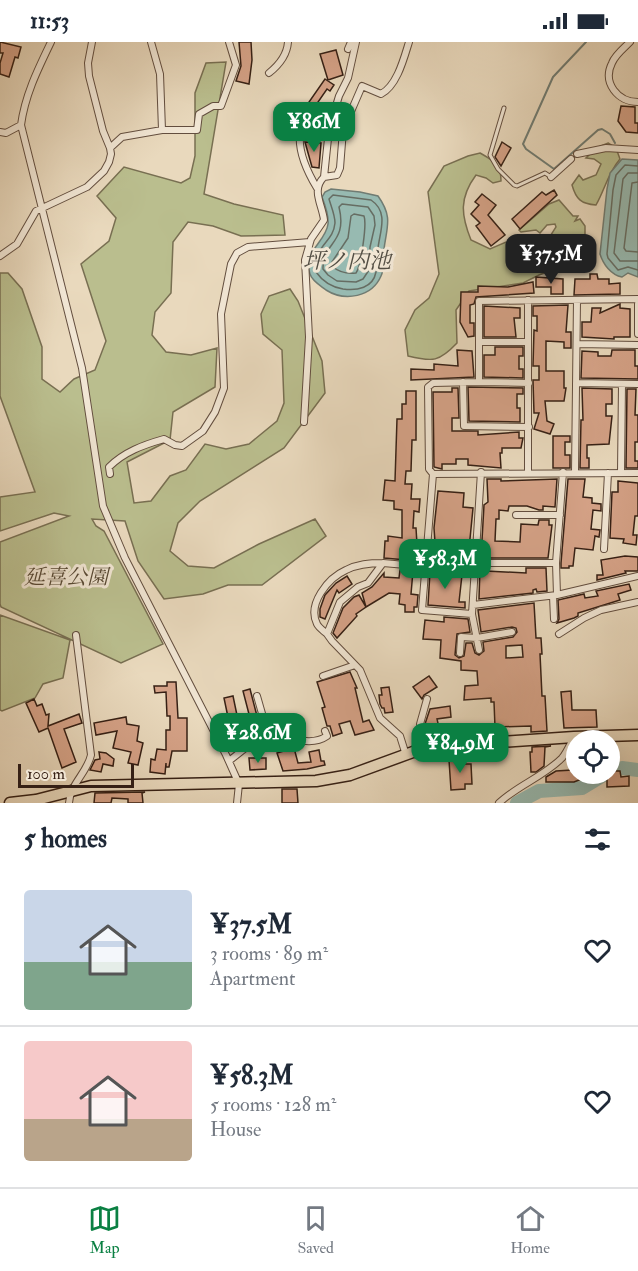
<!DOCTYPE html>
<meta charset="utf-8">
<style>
:root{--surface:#fff;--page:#f6f6f7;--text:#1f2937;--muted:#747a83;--line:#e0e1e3;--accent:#0b8043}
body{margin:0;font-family:"IM FELL Double Pica","Noto Serif JP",serif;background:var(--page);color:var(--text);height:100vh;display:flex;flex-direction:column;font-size:22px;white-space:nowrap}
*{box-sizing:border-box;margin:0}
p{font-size:20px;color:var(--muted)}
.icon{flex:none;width:33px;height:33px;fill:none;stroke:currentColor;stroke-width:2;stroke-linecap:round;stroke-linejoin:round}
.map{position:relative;height:761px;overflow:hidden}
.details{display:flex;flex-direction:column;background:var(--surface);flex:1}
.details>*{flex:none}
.controls{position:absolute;left:566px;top:688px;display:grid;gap:12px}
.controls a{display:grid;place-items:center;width:54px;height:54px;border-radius:50%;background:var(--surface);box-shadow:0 6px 24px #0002;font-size:30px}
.scale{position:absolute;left:18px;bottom:15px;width:116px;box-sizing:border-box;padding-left:6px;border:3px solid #362015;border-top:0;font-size:16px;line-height:21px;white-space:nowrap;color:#362015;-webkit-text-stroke:4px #f1e6d4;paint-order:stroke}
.price{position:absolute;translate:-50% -51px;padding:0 14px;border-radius:12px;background:var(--accent);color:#fff;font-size:20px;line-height:39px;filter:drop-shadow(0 2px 3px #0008)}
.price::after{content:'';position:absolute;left:50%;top:36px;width:18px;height:14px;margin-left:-9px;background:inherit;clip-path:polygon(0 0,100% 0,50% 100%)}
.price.current{background:#222;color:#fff}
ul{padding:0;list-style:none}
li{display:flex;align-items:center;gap:18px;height:150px;padding:0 24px}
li+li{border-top:2px solid var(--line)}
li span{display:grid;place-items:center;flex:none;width:168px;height:120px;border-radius:6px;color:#555}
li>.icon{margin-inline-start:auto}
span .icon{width:72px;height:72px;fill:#fffc;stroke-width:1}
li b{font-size:26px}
h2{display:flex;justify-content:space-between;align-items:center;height:72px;padding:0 24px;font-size:26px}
.status{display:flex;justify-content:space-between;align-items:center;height:42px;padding:0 30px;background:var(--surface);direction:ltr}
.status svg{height:16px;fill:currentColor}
.menu{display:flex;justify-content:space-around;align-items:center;height:84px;border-top:2px solid var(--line);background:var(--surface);font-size:16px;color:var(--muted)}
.menu a{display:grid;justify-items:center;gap:3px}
.menu .current{color:var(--accent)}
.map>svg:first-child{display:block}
</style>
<div class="status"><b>11:53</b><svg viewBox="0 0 49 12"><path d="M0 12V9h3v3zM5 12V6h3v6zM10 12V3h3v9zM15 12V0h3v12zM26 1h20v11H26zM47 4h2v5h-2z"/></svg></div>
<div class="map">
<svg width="638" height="761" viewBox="0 0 638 761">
<rect width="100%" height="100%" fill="#e9d9bd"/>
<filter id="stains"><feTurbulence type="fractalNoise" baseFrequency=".00333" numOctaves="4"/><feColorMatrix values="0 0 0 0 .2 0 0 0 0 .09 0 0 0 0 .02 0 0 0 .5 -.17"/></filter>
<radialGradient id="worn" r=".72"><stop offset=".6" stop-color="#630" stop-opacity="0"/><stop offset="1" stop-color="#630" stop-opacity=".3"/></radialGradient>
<path fill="#babe8e" stroke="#786f52" stroke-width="1.5" d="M226,20L204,152L234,162L283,173L285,193L241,194L213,184L188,180L173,200L171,251L155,270L152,293L166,310L191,313L217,306L215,345L173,370L170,398L127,420L134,461L151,459L170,434L186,428L205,402L226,407L249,402L277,379L284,361L282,308L263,292L261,272L269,254L290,247L298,259L322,319L325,351L284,406L200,459L178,481L170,509L188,524L214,526L259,502L315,477L326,494L262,543H228L203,552L164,557L138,519L125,479L92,477L96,484L104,489L163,602L121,621L1,565L0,562V500L69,474L54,471L0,489V455L35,450L0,354V231H8L22,247L42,305V337L60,350L74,337L95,328L106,299L81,222L109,199L116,176L97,154L124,125L181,141L190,136L195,114V51L206,21Z
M608,101L616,106L620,117C608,131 605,147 596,163C581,162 576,157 572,143L579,133L583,138L596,133L601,122L594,117L586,116L596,106Z
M480,111C494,119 501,122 501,139L493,141L486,136L476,133C459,156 461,173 471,198L490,207L506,200L527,217L537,219L551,210L547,199L556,185L555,182L547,183L540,191L536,188L521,190L519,188L549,162L559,158L573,174H578L575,179L580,177L585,184V197L577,214L571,221L539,233L523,241L469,249L456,268L457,301C439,320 433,320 408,314L405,288L415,268L429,256L439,232L428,150L444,124L468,114Z
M0,573L70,598L63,636L43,642L35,656L2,669L0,668Z"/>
<path fill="#97bab1" stroke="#707c73" stroke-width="1.5" d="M622,117L638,118V235L628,231L622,235C611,233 603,222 600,212L607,147L610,131Z
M331,147L360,150L378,154C393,175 387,184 384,207C382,215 385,227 381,234C372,255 345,260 326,248C321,244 312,239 310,232C302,210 326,200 328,182C329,173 325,163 322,155L325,150Z"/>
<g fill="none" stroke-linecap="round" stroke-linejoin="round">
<path stroke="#666d63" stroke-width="1.5" d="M638,124L625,123L616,133L613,148L607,212L608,216L618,228L628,225L638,228
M638,131H628L623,137L614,211L620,219H638
M638,140L632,141L624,206L626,209L638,210
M333,153L371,158C389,170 380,189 378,206C377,213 378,222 376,230C373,246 357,249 343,247C331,245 323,240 316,230C314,201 333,202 335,181C335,173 331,164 329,157Z
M342,162L368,165L374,174L375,183L370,205L369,228L363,237L356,240L337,239L328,233L323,227C322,200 348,202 339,165Z
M354,172L364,174C367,182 361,224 356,231C347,232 339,230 333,225L332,220L348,196L351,174Z"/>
<path stroke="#707c73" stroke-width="2" d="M586,0L553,35L523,102L526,107L554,127L598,88L602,87L610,92L615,101"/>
<path stroke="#97bab1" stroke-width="14" d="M609,731L622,726L638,728
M517,761L539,749L582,746L605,732"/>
</g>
<path fill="#d5a287" stroke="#362015" stroke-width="1.5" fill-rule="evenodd" d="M0,0L21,5L18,16L15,15L9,35L0,32V21L3,11H0Z
M239,0H251L252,18L249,42L236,39L241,24Z
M336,8L343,33L328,38L320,12Z
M325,37L334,43L330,49L327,47L318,60L328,67L316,83L318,71L309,65L312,62L309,60Z
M621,64L635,65V81H638V91L626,90L618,79Z
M305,100L321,101L319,126L312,125Z
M502,100L511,106L501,124L495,115Z
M554,148L557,153L520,187L512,177L542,150L546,153Z
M482,152L496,163L488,173L505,193L491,204L476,184L480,181L471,172L479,163L475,160Z
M590,232H597L598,237H609V242L620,241V252L574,253L575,237H590Z
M536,235L563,237V252H551V245H536Z
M533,240L534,251L476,255L474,262L470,263V281H474V294L468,295L460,280L461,250H478V244L508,245Z
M620,262V266L630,267V295H614V297L582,295V280H591L592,266H601L600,271Z
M568,263L566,290H571V306H564V300L546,299V329H564V346H566L564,359H545L547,379L554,382L550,392L534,387L539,371H534L533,338H539V324H533L534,288L537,289V274H533V264Z
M484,264L520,266V276H514L516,295H484Z
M495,305H523V314H519V327H523V336L484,335V313H495Z
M457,308L472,309L474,335L411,338V327L434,328V322L458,324Z
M612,308H635V324H638V337L581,336L582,309L598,310V314H611Z
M468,345L523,346V352H517V366H520V380L469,379Z
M452,346H458L459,376H452V389H478V393L519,390V396H523L521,406H502V411H500L501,426L468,423V417H456V422H442V427L434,425L433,350H452Z
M582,346L612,347V362H606V374H612L609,402L587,403V416H589V426H580L581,378H583Z
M627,347H636L635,373H638V400H635V419H638V426H626Z
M406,349H416V398H412L411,429H406L405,442H412L411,457H420L419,470L414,469L413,486H416L418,519L384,516L385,499H388V494L402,496V468L394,467V459L383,458L385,438L395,439L397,377H402V362H406Z
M553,394H570V400H565V413H570V426H553Z
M487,437H501V439L557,437L555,465L543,464V468H539L527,464H509L508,469L499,468V477H496L495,499L520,500L521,482L538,483L539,478H549V483H552L548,516H481L484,463L488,460Z
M568,437H585L583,455L592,456V461L601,462V469L593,468L591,487L600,488L599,495L595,494L593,508L575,506L573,524H569V526H561V521Z
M618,439L638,441V474H635L633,493H637L636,503L623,501L624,497L610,496L612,450H618Z
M438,449L464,451L463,465L473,466L469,507H471L470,523L431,520L433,500H435L434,486Z
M625,514L638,515V529H625L626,531L597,538V533H603L601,518Z
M480,526H486V529L526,531V526H546L547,549L537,550L536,547L533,548V551L479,557Z
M400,528L413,529L411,552L418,553L417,565H414V570H405V563L399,562L400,552L389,551L366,565L362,551L372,545L384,531V535L399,536Z
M430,530L462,533L459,560H465V566L428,563Z
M347,534L352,542L339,551L337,548L325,577L320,575V567L325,553L336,541Z
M629,542L631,548L618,552L620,558L578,571V574L574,576L557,581L559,577L558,558L584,552L585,556L598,554L596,549Z
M359,553L366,565L356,572L357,574L337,596L333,591L343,566L354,555Z
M534,561L536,596H541L542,612H540L542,654H545L547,689L531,690V684L495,685L494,660H491V656L464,658L465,644L478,643L477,629L461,628V619L440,616L441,598L423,597L425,578L444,580V575L468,577L470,590L457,592L455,613L459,616L464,614L466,601H472L475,611L479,613L484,609L483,600L513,595L517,590L516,586L512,585L481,590L478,568ZM522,603L523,615L506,616V604Z
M350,630L357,646H355L363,680L369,678L374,688L355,693L350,679L339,682L342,691L333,694L330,684H327L322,666L325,665L317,640Z
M429,634L437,645L424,653L422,657L413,645Z
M167,640H176L178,676H187V709H172L169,725H166V721L165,732L150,730L151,717L155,718L157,707L166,708V688H170V674H167L166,650L155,651L154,644H167Z
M389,645L393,670L385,671L384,666H382L380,662L379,653H382L381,646Z
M250,647L257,674L250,676L243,649Z
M571,649L572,668H596L597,685L564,686L561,650Z
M233,654L238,678L229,680L224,656Z
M34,657L37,664L42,662L46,673L49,672L48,684L79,672L82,681L64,687L76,720L62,726L48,686L39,690L26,661Z
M450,664L451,675L437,677L440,690L430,692L428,683L425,682L430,667Z
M126,675L127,682L139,684L137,699L143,701L138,723L128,721L131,710L113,706L117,689L96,693L94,681Z
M576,702V732L592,733L574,740H546V735L556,729L572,728L569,716Z
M551,704L545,705L544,724L536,730H531L530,710H532V705Z
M294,706L298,721L311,720L309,710L319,708L321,719H324L325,723L307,727L283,729L277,711Z
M99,710L106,711L114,717L113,724L103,722L101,730L90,728L95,718L100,717Z
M249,716H266V727L250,728Z
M464,717L465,722H471L472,742H465V747L451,748L449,718Z
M616,729H620L621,735L629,734V744L607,745V733Z
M282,747H297L298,761H282Z
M145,750L142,751L143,761H128V757L112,756L111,761H94L95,751Z"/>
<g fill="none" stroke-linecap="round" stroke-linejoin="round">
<defs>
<path id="service" d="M504,66L490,113L498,127L514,143L517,144L545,131L551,135"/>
<path id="minor" d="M51,0C38,27 25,53 21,83L82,326L103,464L125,516L226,713L239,742L237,761
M630,0C624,6 615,13 612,21C602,41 618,60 638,60
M348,7L351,0
M269,31C279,23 287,14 288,0
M307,79C304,83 301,87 300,92C298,110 308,131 317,146
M162,88H197L199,72L213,64H221L236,23L229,0
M0,90L6,91L21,83
M110,106L122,95L162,88L160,32L151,0
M577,112L606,106L638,108
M324,135L337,133L340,126L343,88L362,44L381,52C397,44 404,16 409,0
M551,135L571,117
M0,214L17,202L36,169L87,145L104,129L109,120L111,112L110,106L103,89L89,34L88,21L92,0
M638,262V292
M479,300H528
M577,302L638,303
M463,340L464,384L529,385
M479,340L529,341
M576,341L638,342
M304,380L309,295L305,218L311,197L324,178C322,162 311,148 324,135L329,87L339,54L348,36L356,0
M481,430L472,572L422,568L433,432L429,427L428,345L433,341L479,340V259L638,257
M528,430V258
M575,430L577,258
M621,430L622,342
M110,432L109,425C124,410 143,403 164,397L175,403L182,404L203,389L215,370L224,346L221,272L231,222L237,211L248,205L310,200
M433,432L638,431
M516,473H560
M604,507L608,431
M475,521H556
M557,553L556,521L563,430
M553,554L554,577
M473,563L557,553L638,534
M472,572L479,608
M327,592C324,589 319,586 317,582C307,562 328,536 346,528C358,522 369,521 383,521
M559,592L584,576L601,568L638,560
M460,611L461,595L477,596L512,590
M323,634L355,623
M257,654L267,689
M424,708L420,682L427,657
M406,713L400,694L380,676L360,628L332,599L327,592L340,560L358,545L368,541L383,521L474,529
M229,719L267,689C285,694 310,706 327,694L325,689
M69,761C70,742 87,731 91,713L76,593
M499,761C518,743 543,735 562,716C567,710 570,702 574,695"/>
<path id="primary" d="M10,761L36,758L91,744L316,739L350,733L413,710L454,703L574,695L638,693"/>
</defs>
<use href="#service" stroke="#634e3f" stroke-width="5"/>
<use href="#minor" stroke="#634e3f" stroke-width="8"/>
<use href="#primary" stroke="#362015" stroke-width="13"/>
<use href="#service" stroke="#f1e6d4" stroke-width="3"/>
<use href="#minor" stroke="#f1e6d4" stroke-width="6"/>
<use href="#primary" stroke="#e9d9bd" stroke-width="10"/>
</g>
<g text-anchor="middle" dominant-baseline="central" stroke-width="6" stroke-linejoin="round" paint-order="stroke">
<g font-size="21" font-style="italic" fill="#574833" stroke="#f1e6d4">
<text x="66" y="535">延喜公園</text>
</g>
<g font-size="22" font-style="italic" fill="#534e44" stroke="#f1e6d4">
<text x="347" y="219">坪ノ内池</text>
</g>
</g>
<rect width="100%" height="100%" filter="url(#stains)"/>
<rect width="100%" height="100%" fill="url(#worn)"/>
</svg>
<div class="controls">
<a><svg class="icon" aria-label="locate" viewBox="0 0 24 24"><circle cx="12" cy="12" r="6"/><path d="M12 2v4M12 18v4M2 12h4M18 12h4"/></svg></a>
</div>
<div class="scale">100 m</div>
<b class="price" style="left:314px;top:111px">¥86M</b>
<b class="price current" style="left:551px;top:243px">¥37.5M</b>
<b class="price" style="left:445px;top:548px">¥58.3M</b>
<b class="price" style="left:258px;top:722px">¥28.6M</b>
<b class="price" style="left:460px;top:732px">¥84.9M</b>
</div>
<section class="details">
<h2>5 homes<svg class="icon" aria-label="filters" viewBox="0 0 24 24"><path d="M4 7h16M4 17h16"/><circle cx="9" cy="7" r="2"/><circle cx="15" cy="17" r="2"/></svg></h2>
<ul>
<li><span style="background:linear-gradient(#c9d6e8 60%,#7fa58c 0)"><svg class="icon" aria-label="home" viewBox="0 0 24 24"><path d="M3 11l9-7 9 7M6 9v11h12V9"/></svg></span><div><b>¥37.5M</b><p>3 rooms · 89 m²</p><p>Apartment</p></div><svg class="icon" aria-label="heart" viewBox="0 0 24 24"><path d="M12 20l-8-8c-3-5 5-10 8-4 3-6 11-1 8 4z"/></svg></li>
<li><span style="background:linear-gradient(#f6c9c9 65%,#b9a48a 0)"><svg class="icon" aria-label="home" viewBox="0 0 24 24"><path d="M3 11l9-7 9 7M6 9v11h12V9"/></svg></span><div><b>¥58.3M</b><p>5 rooms · 128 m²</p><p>House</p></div><svg class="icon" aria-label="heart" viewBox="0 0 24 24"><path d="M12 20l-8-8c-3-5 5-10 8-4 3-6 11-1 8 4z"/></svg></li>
</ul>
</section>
<nav class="menu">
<a class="current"><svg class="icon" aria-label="map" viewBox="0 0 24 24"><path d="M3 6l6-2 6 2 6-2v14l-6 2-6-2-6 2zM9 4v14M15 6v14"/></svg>Map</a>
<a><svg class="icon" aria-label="saved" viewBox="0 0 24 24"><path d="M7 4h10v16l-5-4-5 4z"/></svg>Saved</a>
<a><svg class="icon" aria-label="home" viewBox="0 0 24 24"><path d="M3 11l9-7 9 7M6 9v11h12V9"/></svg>Home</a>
</nav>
